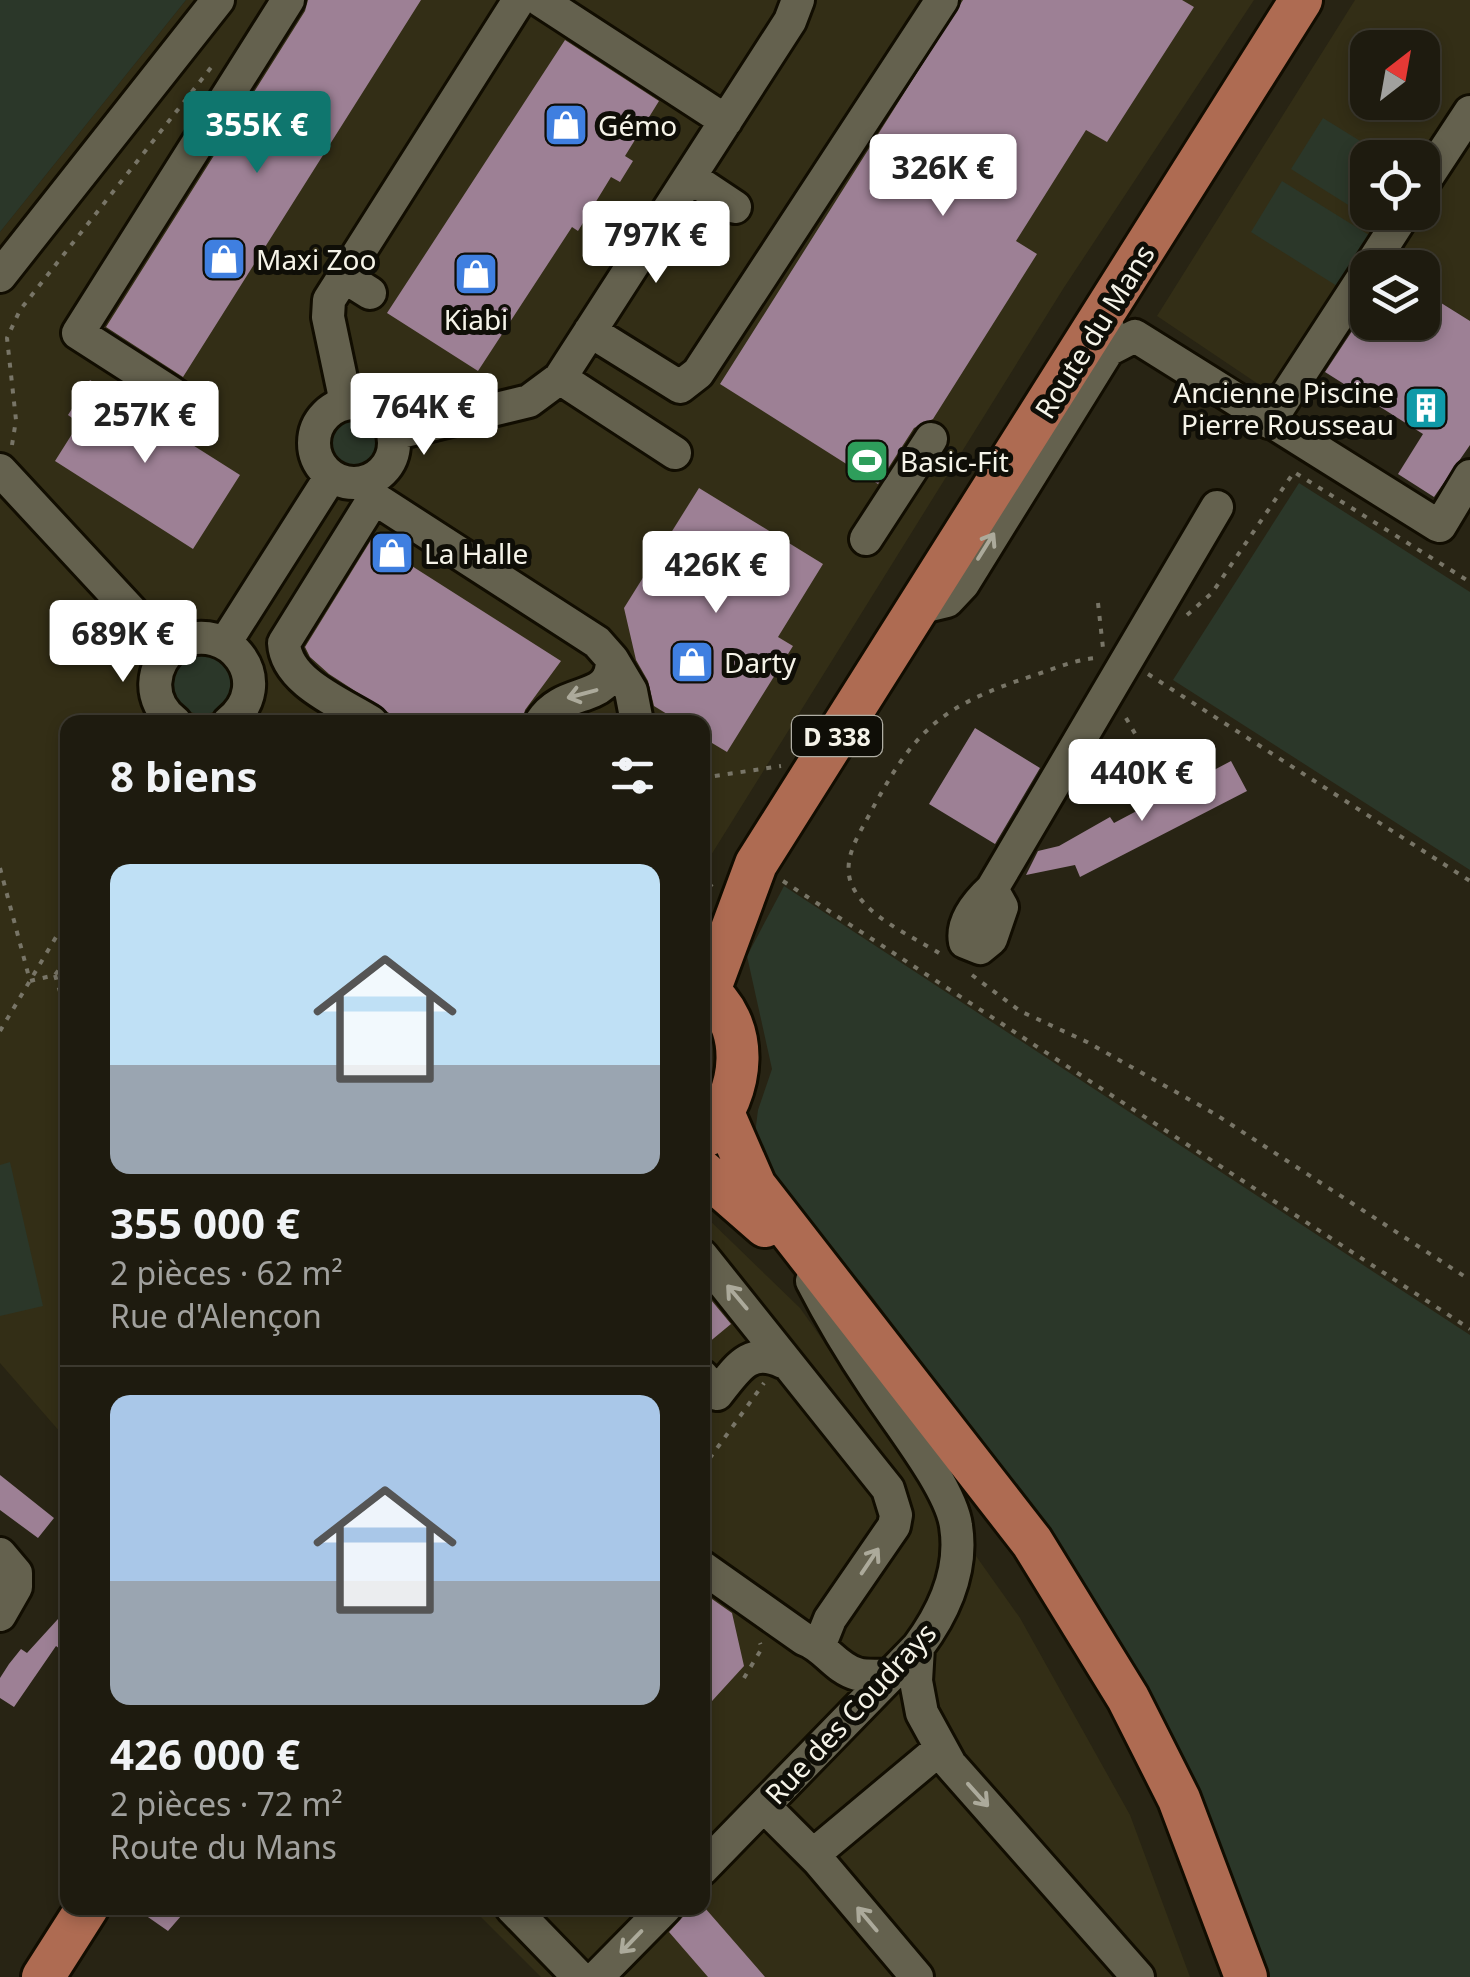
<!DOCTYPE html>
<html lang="fr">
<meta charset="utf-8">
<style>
:root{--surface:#1e1b0f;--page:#2b281d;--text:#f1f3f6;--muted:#a1a19e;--line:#3c392f;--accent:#0f766e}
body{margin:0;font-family:"Noto Sans",sans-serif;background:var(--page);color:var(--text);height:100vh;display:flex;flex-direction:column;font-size:38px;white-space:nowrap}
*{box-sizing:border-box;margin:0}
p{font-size:32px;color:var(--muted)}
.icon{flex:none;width:55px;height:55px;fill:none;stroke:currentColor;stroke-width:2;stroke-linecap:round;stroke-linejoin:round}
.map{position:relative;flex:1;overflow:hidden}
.sheet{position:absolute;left:60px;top:715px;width:650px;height:1200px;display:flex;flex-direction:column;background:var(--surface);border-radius:20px;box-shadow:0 5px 15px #0003,0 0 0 2px var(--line)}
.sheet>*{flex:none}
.needle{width:65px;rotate:31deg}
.buttons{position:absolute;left:1350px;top:30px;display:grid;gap:20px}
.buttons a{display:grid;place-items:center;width:90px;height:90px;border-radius:20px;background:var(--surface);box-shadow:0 5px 15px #0003,0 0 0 2px var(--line);font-size:50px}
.price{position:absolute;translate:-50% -85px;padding:0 22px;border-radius:10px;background:#fff;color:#222;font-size:32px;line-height:65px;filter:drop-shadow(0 2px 5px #0008)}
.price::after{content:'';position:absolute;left:50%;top:60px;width:30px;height:22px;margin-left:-15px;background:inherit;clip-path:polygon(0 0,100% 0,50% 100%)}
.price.selected{background:var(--accent);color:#fff}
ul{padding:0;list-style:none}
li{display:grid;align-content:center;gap:20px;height:530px;padding:0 50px}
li+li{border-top:2px solid var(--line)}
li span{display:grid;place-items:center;height:310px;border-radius:20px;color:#555}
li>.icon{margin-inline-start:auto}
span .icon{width:180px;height:180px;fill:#fffc;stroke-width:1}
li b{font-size:42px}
h2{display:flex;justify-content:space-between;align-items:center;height:120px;padding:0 50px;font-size:42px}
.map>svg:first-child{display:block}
</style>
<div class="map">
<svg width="1470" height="1977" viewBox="0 0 1470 1977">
<rect width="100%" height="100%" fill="#282414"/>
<path fill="#332e16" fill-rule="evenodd" d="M186,0H1254L1063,289L703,868L702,722H68L67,1440L0,1363V232Z
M1355,0H1470V321L1423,291L1422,268H1368L1367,303L1324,371L1302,356L1270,392L1157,316ZM1368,48H1422V102H1368ZM1368,158H1422V212H1368Z
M703,1214L800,1308L1020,1618L1130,1815L1190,1977H541L472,1908H702Z"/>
<path fill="#2b3729" d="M0,0H186L0,232Z
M1323,118L1386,157L1368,158V212L1384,213L1377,223L1291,169Z
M1282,181L1369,235L1337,286L1251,232Z
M324 442a30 30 0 1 1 60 0a30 30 0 1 1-60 0Z
M1299,483L1470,592V870L1173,680Z
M171 683a31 31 0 1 1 62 0a31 31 0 1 1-62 0Z
M784,886L1470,1335V1977H1263L1167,1723L986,1448L867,1290L804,1218L754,1142L758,1110L772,1069L747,956Z
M10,1162L43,1306L0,1316V1165Z"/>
<path fill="#9d8095" d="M308,0H421L183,377L106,327L305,11Z
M963,0H1182L1194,7L1107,142L1086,130L1016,241L1037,254L933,419L914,428L878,484L720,384Z
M565,40L659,101L625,156L633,161L620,182L611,177L578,231L572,227L478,371L387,313Z
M1422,291L1470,321V445L1434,497L1398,474L1423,434L1325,372L1358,322H1422Z
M90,380L240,475L193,549L55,461L79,423L68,415Z
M699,488L823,564L778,637L793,646L727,752L702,737V722H680L654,706L648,681L636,660L624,608Z
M371,540L561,661L525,710L522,722H403L329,674L310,657L305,647Z
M975,728L1040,768L995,844L929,804Z
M1231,761L1247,791L1080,877L1075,865L1026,875L1038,851L1059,846L1110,817L1114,823Z
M702,1289L731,1324L702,1348Z
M0,1475L54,1518L38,1538L0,1510Z
M702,1592L732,1613L744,1666L702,1712Z
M68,1608V1655L56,1646L14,1707L0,1698V1678L9,1664L21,1649L27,1653Z
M135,1908H188L168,1931Z
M691,1908H705L765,1977H708L669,1932Z"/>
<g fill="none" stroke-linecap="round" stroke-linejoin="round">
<defs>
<path id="minor" d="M540,0L726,121
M690,177L735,207
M1422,185L1470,112
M1369,268L1405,212
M0,276L218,0
M343,276L370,293
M590,331L680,387L698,373L942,0
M1108,350L1135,336L1437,525L1440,526L1470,476
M560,378L675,453
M314 443a40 40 0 1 1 80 0a40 40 0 1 1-80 0Z
M341,405L344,393L328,317L329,300L519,0
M198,410L78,333L288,0
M1269,422L1368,270
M393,434L529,401L560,378L790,21L798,0
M0,470L168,651
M371,480L374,498L597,642L612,659
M866,539L931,439
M918,608L947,601L963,584L1108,350V328
M225,643L331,476
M175,722C147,701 150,666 176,644C231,617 277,684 229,722
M371,722C341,703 286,682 284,643L374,498
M541,722C564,685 613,705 612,659L631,691L637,722
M992,889L1002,907L991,939L980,948L965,942C961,922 978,902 992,889L1217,507
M702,1256L888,1489L896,1515L894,1526L830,1619L820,1644
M702,1376L717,1394C737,1369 749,1346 783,1362
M0,1554L16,1573V1587L0,1615
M702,1567L804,1639C825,1646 835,1668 857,1674C866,1677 880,1675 890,1676
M918,1647L916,1681L922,1713L950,1764L1138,1977
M764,1806L818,1860L917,1977
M813,1855L941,1748
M702,1869L918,1647C944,1612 963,1570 956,1526C951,1488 897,1421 875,1387C852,1353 831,1318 812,1281
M512,1908L579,1977
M597,1977L665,1908"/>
<path id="major" d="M702,986C753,1025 744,1092 707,1135
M709,991L756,864L1301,0
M724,1115L755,1186L1032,1542L1128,1698L1179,1799L1246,1977
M702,1171L765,1226
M43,1977L87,1908"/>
</defs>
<use href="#minor" stroke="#110d01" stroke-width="38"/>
<use href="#major" stroke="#110d01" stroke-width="48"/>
<path stroke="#787567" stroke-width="4" stroke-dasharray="5 8" stroke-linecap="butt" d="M12,445L16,420L7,338L20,310L213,65
M1098,603L1103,648
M1187,615L1212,593L1294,472L1470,582
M1148,674L1470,881
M1126,718L1165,786
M702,778L781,766
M0,868L30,981L55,975L68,957
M783,881L1470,1329
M702,896L712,884
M939,953C910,935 864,916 851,883C843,861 856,839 867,819C913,732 937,707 1032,676C1054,669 1075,659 1098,658
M55,975L61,995
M972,975L1020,1011L1087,1042L1215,1114L1470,1280
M0,1031L68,917
M702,1469L764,1383
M744,1678L762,1648L760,1643"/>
<use href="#minor" stroke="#64614e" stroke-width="32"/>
<use href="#major" stroke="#ae6b52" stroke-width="42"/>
</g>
<defs><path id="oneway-shaft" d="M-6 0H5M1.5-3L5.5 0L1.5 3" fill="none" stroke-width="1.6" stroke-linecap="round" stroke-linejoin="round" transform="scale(2.5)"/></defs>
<g stroke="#acaa9b">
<use href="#oneway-shaft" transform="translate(986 546) rotate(-58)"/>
<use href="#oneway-shaft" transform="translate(582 694) rotate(165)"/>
<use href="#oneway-shaft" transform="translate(737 1297) rotate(-130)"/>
<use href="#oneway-shaft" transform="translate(870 1561) rotate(-56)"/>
<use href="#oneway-shaft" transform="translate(978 1795) rotate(48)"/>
<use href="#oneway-shaft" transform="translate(867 1919) rotate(-130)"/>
<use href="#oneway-shaft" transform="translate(631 1942) rotate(134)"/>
</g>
<defs>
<symbol id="shop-square" viewBox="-11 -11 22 22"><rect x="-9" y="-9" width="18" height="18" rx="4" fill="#3f7fe0" stroke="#0f0e07"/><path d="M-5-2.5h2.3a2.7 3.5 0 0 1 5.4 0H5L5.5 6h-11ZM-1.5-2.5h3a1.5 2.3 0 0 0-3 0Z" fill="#fff"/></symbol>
<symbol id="building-square" viewBox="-11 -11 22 22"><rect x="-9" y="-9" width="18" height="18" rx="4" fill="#0f9aa8" stroke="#0f0e07"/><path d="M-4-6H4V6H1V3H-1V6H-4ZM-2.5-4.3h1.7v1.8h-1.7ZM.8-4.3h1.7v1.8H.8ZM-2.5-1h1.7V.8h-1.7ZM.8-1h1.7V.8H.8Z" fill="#fff"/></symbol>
<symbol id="stadium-square" viewBox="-11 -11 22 22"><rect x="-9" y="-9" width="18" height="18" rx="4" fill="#2e9e5b" stroke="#0f0e07"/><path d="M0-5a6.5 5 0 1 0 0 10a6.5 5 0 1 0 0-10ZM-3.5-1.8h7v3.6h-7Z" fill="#fff"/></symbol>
</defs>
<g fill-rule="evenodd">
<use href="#shop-square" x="541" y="100" width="50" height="50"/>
<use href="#shop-square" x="199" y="234" width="50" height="50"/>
<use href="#shop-square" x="451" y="249" width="50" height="50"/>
<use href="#building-square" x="1401" y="383" width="50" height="50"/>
<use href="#stadium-square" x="842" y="436" width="50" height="50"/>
<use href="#shop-square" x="367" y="528" width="50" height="50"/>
<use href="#shop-square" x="667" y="637" width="50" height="50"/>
</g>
<g text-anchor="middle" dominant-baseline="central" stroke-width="10" stroke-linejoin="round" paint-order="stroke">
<rect fill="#0f0e07" stroke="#b0aea4" stroke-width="2.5" x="792" y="716" width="90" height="40" rx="8"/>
<g font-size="25" font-weight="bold" fill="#f5f3e8">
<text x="837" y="736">D 338</text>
</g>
<g font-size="28" fill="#f5f3e8" stroke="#0f0e07" text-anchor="start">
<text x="598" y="125">Gémo</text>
<text x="256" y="259">Maxi Zoo</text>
<text x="476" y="319" text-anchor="middle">Kiabi</text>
<text x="1394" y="392" text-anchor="end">Ancienne Piscine<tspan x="1394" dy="32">Pierre Rousseau</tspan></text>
<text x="900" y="461">Basic-Fit</text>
<text x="424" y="553">La Halle</text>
<text x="724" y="662">Darty</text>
</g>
<g font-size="28" fill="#f5f3e8" stroke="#0f0e07">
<text transform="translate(1094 331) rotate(-58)">Route du Mans</text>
<text transform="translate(850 1713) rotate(-47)">Rue des Coudrays</text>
</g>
</g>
</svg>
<div class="buttons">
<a><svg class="needle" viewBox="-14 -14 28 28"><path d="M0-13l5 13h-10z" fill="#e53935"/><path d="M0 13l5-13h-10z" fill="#a1a19e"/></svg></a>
<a><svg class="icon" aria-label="locate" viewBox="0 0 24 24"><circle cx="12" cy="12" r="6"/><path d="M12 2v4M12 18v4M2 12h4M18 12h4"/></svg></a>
<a><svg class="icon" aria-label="layers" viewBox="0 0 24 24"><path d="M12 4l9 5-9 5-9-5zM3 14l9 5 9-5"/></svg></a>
</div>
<b class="price selected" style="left:257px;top:176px">355K €</b>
<b class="price" style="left:943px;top:219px">326K €</b>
<b class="price" style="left:656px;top:286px">797K €</b>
<b class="price" style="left:424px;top:458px">764K €</b>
<b class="price" style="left:145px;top:466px">257K €</b>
<b class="price" style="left:716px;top:616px">426K €</b>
<b class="price" style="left:123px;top:685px">689K €</b>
<b class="price" style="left:1142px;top:824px">440K €</b>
<section class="sheet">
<h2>8 biens<svg class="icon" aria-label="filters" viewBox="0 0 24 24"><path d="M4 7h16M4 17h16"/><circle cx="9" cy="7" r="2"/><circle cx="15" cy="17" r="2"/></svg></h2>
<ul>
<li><span style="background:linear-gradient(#bfe0f5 65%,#9aa5b1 0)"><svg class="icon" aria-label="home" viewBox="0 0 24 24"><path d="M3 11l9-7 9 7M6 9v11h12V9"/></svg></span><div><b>355 000 €</b><p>2 pièces · 62 m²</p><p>Rue d'Alençon</p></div></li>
<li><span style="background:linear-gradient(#a9c7e8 60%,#9aa5b1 0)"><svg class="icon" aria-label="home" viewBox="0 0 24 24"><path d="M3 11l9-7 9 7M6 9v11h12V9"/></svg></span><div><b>426 000 €</b><p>2 pièces · 72 m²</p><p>Route du Mans</p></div></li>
</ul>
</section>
</div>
